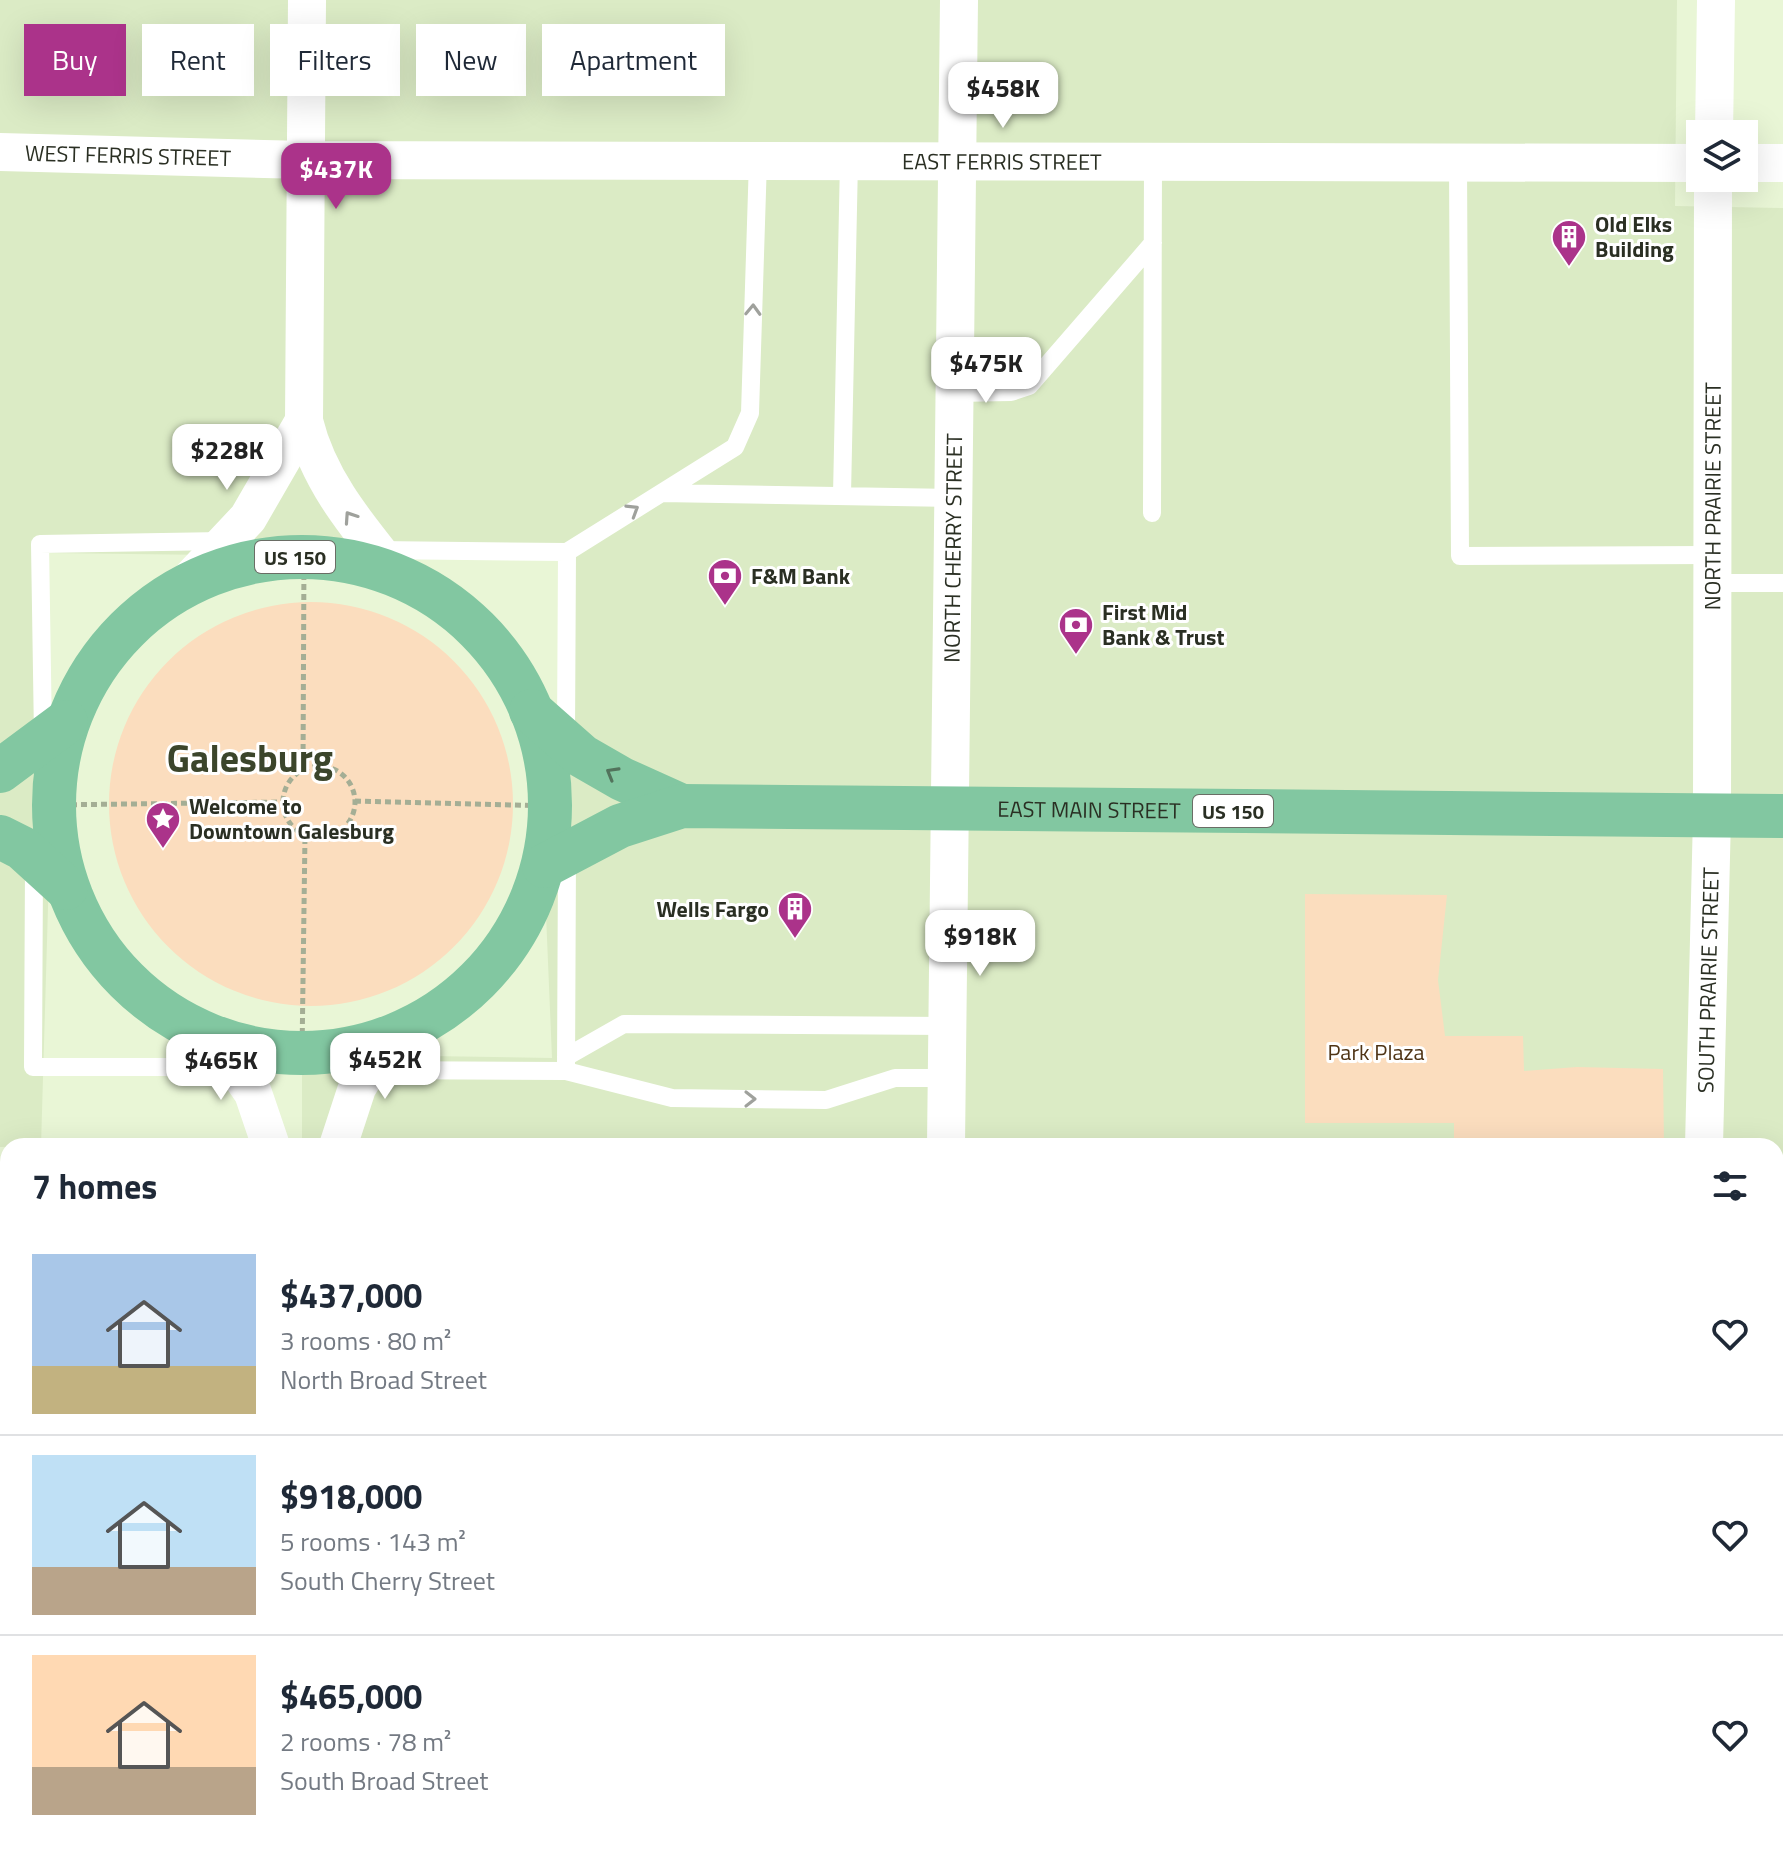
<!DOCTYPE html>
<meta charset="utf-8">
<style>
:root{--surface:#fff;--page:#f2f2f3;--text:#1f2937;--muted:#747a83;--line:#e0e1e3;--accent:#ab338a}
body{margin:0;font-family:"Titillium Web",sans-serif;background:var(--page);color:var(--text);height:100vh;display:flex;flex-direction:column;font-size:30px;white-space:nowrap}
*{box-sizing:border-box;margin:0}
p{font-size:26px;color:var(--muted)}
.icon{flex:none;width:44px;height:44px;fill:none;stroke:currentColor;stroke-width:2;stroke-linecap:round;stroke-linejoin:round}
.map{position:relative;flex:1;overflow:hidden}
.side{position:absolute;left:0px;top:1138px;width:1784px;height:712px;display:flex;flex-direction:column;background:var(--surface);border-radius:24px 24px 0 0;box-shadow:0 8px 32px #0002}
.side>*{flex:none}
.banner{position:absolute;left:24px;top:24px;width:800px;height:72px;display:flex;gap:16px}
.tools{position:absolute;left:1686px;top:120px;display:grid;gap:16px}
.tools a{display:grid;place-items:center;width:72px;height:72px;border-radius:0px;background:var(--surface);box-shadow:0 8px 32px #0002;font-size:40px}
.price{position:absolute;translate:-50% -68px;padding:0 18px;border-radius:16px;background:#fff;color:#222;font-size:26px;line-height:52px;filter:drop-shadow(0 2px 4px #0008)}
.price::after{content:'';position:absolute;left:50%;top:48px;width:24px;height:18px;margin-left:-12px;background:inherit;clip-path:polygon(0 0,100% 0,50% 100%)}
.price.selected{background:var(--accent);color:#fff}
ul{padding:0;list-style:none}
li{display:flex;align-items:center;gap:24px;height:200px;padding:0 32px}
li+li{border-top:2px solid var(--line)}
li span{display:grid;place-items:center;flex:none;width:224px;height:160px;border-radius:0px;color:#555}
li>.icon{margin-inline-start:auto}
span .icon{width:96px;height:96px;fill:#fffc;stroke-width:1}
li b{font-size:34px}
h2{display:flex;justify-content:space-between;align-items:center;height:96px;padding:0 32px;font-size:34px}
.chip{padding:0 28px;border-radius:0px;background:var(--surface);box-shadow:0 8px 32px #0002;font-size:28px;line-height:72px}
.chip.selected{background:var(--accent);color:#fff}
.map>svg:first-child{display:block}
</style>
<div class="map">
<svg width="1783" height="1850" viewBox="0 0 1783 1850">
<rect width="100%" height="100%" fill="#e9f6d6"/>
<path fill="#dbebc5" d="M0,0H1677L1675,206L1783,208V1426H1776V1146H302V1054L552,1058L544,866L552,806L567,552L304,556L47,553L51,805L41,1146L0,1147Z
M0,1455H8V1842H323V1850H0Z
M940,1842H1661V1850H940Z"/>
<path fill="#fbddbe" d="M109 804a202 202 0 1 1 404 0a202 202 0 1 1-404 0Z
M1305,894L1447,895L1438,980L1445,1036H1523L1524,1071L1577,1067L1663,1069L1664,1146H1454V1123H1305Z"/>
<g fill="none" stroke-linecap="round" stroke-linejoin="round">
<path stroke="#a4ae95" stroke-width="5" stroke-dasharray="6 4" stroke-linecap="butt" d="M283 802a36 36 0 1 1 72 0a36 36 0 1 1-72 0Z
M303,770L304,556
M355,801L552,806
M51,805L283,802
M302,1054L305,835"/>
<path stroke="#fff" stroke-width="18" d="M1458,162L1460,556L1712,555
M955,393L1011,392L1029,386L1153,243
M661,493L954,498
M842,495L849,161
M1152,513L1153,161
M376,550L567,552L566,734
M567,552L735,447L750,413L758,160
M1712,583H1783
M43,736L40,544L223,541
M34,867L33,1067H232
M566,1057L624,1024L948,1026
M368,1070L566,1071L567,856
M566,1071L672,1098L826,1100L895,1078H948
M1776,1689H1783"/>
<g stroke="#fff" stroke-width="38">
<path d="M307,0L304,421C319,483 360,529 399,578"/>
<path d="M1714,134L1716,0"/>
<path id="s1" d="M0,152L305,160L1700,163"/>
<path d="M1744,163H1783"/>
<path d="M185,585L248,518L304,421"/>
<path d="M208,1036L235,1067L253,1093L271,1146"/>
<path d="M338,1146L357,1088L388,1037"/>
<path id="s2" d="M946,1146L959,0"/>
<path id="s3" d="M1704,1146L1712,816L1713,178"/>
<path d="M0,1455H8"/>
<path d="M1776,1468H1783"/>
<path d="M262,1850L263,1842"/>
<path d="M323,1850V1842"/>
<path d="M939,1850L940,1842"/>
<path d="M1696,1850V1842"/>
</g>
<g stroke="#82c7a1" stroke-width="44">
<circle cx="302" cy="805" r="248"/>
<path d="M531,711L582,756L622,779L682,806"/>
<path d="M0,771L66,722"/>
<path d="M0,837L22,848L66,888"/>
<path id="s4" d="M544,866L620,826L682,806L1783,816"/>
</g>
</g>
<defs><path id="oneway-chevron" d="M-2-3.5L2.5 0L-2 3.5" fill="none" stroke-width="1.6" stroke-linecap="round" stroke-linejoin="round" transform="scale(2)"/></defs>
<g stroke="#9fa19c">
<use href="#oneway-chevron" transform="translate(753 310) rotate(-88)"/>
<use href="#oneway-chevron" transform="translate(633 510) rotate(-32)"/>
<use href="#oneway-chevron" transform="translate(350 517) rotate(-124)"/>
<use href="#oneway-chevron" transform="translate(750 1099)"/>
</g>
<use stroke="#52735c" href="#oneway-chevron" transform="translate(612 773) rotate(-150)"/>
<defs>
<symbol id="building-pin" viewBox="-11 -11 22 30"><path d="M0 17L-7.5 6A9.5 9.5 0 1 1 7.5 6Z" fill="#ab338a" stroke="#fff"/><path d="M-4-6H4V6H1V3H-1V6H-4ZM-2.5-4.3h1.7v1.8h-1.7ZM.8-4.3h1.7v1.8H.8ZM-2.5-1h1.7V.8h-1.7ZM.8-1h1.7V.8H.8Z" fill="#fff"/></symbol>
<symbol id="bank-pin" viewBox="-11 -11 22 30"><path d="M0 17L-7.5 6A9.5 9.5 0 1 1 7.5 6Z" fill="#ab338a" stroke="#fff"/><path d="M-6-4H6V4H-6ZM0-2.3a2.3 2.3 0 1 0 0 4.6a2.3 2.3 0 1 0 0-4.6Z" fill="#fff"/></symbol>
<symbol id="sight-pin" viewBox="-11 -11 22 30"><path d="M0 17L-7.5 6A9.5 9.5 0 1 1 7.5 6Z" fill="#ab338a" stroke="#fff"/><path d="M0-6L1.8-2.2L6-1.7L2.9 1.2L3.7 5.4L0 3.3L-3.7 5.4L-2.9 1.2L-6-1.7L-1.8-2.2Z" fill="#fff"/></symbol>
</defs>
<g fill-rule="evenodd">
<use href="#building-pin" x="1549" y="217" width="40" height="54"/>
<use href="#bank-pin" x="705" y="556" width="40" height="54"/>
<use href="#bank-pin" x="1056" y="605" width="40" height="54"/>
<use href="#sight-pin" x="143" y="799" width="40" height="54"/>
<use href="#building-pin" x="775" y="889" width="40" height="54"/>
</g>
<g text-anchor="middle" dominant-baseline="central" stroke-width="6" stroke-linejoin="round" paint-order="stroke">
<g fill="#fff" stroke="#6a6d65" stroke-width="2">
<rect x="255" y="541" width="80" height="32" rx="6"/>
<rect x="1193" y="795" width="80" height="32" rx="6"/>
</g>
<g font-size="20" font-weight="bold" fill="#2a2f23">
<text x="295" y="557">US 150</text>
<text x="1233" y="811">US 150</text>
</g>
<g font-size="22" fill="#2a2f23" stroke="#fff">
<text stroke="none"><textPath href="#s1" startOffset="128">WEST FERRIS STREET</textPath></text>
<text stroke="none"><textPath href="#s1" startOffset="1002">EAST FERRIS STREET</textPath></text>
<text stroke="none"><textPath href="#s3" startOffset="650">NORTH PRAIRIE STREET</textPath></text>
<text stroke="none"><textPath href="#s2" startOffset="598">NORTH CHERRY STREET</textPath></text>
<text stroke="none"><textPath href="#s4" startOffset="558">EAST MAIN STREET</textPath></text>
<text stroke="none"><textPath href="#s3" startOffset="166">SOUTH PRAIRIE STREET</textPath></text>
</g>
<g font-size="22" font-weight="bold" fill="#2a2f23" stroke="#fff" text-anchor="start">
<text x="1595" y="224">Old Elks<tspan x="1595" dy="25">Building</tspan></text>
<text x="751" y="576">F&amp;M Bank</text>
<text x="1102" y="612">First Mid<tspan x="1102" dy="25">Bank &amp; Trust</tspan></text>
<text x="189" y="806">Welcome to<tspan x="189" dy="25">Downtown Galesburg</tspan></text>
<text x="769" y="909" text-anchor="end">Wells Fargo</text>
</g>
<g font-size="22" fill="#4f3415" stroke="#fff">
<text x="1376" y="1052">Park Plaza</text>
</g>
<g font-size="38" font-weight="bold" fill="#3b452b" stroke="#fff">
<text x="250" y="758">Galesburg</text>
</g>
</g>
</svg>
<div class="tools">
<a><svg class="icon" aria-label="layers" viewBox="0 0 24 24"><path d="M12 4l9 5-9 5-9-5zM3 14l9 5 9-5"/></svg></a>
</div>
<b class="price" style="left:1003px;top:130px">$458K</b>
<b class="price selected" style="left:336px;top:211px">$437K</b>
<b class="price" style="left:986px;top:405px">$475K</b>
<b class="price" style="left:227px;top:492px">$228K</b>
<b class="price" style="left:980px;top:978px">$918K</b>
<b class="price" style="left:385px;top:1101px">$452K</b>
<b class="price" style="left:221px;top:1102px">$465K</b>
<div class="banner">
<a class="chip selected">Buy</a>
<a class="chip">Rent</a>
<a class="chip">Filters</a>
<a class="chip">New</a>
<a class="chip">Apartment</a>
</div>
<section class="side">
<h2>7 homes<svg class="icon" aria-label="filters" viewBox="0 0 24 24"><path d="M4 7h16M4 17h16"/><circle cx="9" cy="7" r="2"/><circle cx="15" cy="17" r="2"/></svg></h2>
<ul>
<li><span style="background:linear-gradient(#a9c7e8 70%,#c2b280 0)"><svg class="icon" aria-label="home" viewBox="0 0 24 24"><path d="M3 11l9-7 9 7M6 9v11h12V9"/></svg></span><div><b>$437,000</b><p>3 rooms · 80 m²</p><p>North Broad Street</p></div><svg class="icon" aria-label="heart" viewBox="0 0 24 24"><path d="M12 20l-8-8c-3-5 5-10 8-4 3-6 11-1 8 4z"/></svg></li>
<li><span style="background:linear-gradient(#bfe0f5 70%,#b9a48a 0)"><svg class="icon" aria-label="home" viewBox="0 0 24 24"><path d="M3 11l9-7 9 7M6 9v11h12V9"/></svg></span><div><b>$918,000</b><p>5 rooms · 143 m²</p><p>South Cherry Street</p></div><svg class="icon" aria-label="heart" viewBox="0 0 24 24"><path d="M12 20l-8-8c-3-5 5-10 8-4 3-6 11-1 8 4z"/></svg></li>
<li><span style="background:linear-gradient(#ffd9b3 70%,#b9a48a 0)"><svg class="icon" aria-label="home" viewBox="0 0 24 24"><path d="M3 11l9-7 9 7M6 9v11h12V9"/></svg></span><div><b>$465,000</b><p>2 rooms · 78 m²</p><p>South Broad Street</p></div><svg class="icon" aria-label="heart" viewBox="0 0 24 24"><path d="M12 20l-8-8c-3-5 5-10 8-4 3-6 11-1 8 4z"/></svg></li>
</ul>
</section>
</div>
